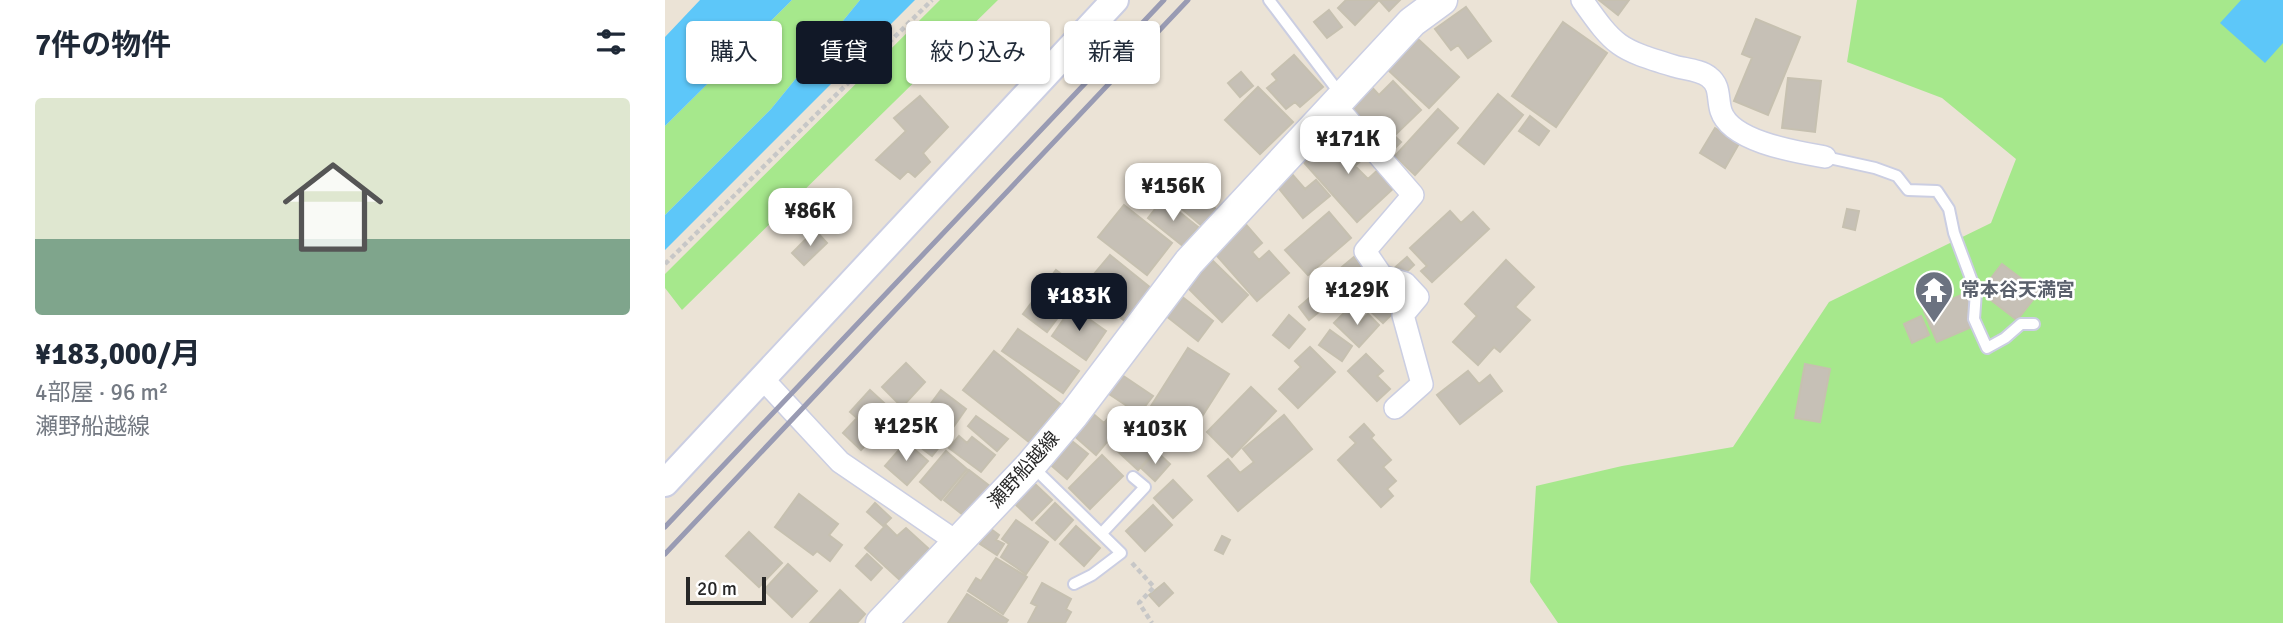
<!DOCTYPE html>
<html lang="ja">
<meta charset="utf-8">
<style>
:root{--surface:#fff;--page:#f2f2f3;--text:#1f2937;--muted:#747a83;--line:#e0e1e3;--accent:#111827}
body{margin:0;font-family:Signika,"Noto Sans JP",sans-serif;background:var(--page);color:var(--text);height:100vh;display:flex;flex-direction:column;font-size:26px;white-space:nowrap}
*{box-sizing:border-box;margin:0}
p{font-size:23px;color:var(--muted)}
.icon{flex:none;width:38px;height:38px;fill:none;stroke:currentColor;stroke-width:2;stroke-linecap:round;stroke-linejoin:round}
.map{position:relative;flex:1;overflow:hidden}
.side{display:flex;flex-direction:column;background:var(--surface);width:665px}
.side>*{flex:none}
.top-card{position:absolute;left:21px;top:21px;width:665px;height:63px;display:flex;gap:14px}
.scale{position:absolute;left:21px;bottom:18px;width:80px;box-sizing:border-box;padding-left:7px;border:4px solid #272727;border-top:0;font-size:19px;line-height:24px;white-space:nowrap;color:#272727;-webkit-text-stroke:5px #fff;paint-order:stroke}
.price{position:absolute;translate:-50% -60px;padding:0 16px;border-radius:14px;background:#fff;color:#222;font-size:23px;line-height:46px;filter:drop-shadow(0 2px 4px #0008)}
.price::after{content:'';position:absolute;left:50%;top:42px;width:21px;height:16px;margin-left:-10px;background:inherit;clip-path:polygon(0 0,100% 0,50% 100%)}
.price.current{background:var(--accent);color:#fff}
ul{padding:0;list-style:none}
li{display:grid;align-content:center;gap:14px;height:371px;padding:0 35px}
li+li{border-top:2px solid var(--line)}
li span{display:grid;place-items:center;height:217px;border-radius:7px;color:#555}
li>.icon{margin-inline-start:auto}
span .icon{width:126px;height:126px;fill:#fffc;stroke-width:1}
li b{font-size:30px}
h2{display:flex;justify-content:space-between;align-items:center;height:84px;padding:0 35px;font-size:30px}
.chip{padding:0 24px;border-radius:7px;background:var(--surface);box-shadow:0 2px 5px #0004;font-size:24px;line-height:63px}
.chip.current{background:var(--accent);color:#fff}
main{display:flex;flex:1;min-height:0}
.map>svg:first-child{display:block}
</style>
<main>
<section class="side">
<h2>7件の物件<svg class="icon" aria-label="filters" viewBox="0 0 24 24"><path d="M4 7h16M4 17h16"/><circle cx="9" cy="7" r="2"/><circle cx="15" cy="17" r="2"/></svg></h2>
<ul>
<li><span style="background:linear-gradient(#dfe7d0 65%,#7fa58c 0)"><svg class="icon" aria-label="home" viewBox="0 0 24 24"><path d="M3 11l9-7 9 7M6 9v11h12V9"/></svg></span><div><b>¥183,000/月</b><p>4部屋 · 96 m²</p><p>瀬野船越線</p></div></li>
</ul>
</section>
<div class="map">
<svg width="1618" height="623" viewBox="0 0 1618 623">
<rect width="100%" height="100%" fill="#ebe3d6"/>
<path fill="#a6e88c" d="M127,0H195L106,109L0,215V126Z
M275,0H333L17,310L0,288V274Z
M1192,0H1618V623H893L865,582L871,486L957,466L1068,447L1164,302L1326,223L1351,159L1277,98L1182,62Z"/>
<path fill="#5dc7f9" d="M35,0H127L0,126V37Z
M195,0H250L0,250V215L106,109Z
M1576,0H1618V43L1600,63L1555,23Z"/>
<path fill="#c6c0b6" stroke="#c6c0b0" stroke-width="2" d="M681,0H711L713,1L690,25L673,8Z
M714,0H735L724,11Z
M934,0H964L953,15Z
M801,7L826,41L803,58L793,45L786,50L770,29Z
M664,10L677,27L662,38L649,22Z
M1091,19L1135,37L1103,115L1069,101L1087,58L1077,54Z
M898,22L942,53L891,127L847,96Z
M753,39L794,77L764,108L723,70Z
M629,55L658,87L635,107L630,102L621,109L602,88L612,80L607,74Z
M576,72L588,86L575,97L563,83Z
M1123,78L1156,81L1150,132L1117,128Z
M728,81L756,110L731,134L722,125L711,137L679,105L702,82L714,95Z
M593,87L628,122L595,154L560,120Z
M833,94L858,115L819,164L793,143Z
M255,96L283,127L258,153L265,162L250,177L243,171L235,179L211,160L241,131L229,118Z
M773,109L793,128L750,175L730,156Z
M865,116L884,131L874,145L854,131Z
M1050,128L1075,142L1060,168L1035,153Z
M723,130L736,142L726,152L714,140Z
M684,134L703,154L690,166L703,179L715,168L731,186L692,222L635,158L656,139L667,150Z
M626,173L640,189L651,180L665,196L638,218L611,185Z
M511,175L551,209L537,226L497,192Z
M498,199L533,227L518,246L483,218Z
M459,205L507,243L482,275L433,237Z
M1182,209L1194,211L1190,230L1178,227Z
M785,211L796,223L808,212L824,229L767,282L756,271L762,266L745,248Z
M664,212L686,238L643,275L620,250Z
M577,220L597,243L587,252L594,260L604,251L624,273L592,301L545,248Z
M150,230L162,243L139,265L127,253Z
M445,255L487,289L461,322L418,287Z
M689,257L704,275L675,298L660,281Z
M742,257L749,265L734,279L726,271Z
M547,260L583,295L557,322L521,286Z
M841,260L869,287L850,307L865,320L835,352L829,347L813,365L788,342L812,316L800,304Z
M1337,264L1374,292L1352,320L1322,297L1329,286L1323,282Z
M391,270L415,288L382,332L358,314Z
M721,284L739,302L718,323L699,305Z
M656,288L667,301L644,320L634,307Z
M511,292L548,321L533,341L495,311Z
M1301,293L1308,307L1302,310L1309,326L1272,342L1259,311Z
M407,307L441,331L421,360L387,336Z
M682,310L695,322L703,314L714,325L694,347L669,323Z
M624,315L640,329L624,348L608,335Z
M1256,316L1264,335L1247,343L1239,324Z
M353,329L414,371L398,393L337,351Z
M665,330L687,346L677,361L654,345Z
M645,347L670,372L633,408L614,389L636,367L630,361Z
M523,348L564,374L522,440L481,414Z
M329,351L395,404L364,442L298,390Z
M701,354L718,371L712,376L725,389L712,401L683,371Z
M241,363L260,382L237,407L217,387Z
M1140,364L1165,369L1155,422L1130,418Z
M803,371L814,384L825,375L837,391L795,424L772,395Z
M454,373L488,396L474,414L441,392Z
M586,387L611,411L567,457L542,432Z
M205,390L230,413L196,450L178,433L192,418L185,412Z
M276,390L301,409L289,426L264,406Z
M426,412L439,423L446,415L457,424L431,455L407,434Z
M264,413L287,431L267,456L250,443L258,433L252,429Z
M619,415L647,449L573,511L543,476L563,459L575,473L589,462L578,449Z
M311,416L343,439L332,451L303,426Z
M699,424L709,435L706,438L726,460L718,467L731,481L722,489L728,496L716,507L673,460L691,443L685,437Z
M468,426L493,448L473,470L449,448Z
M294,436L302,443L307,437L330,455L316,472L284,448Z
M402,437L423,454L402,479L381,461Z
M241,442L263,461L242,485L220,466Z
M281,451L302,469L276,500L255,482Z
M491,451L505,464L490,481L476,468Z
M437,455L458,476L425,509L404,488Z
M304,470L326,487L302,518L279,500Z
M508,480L527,500L508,518L489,498Z
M369,483L387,500L367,520L350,504Z
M134,494L173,524L164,535L177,545L165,561L152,551L148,555L110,527Z
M210,503L226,518L218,526L202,512Z
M390,503L408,520L390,540L371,523Z
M488,505L507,525L480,551L461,531Z
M351,520L383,542L361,574L336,557L344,544L337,539Z
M221,525L232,536L241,528L264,549L235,580L200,548Z
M411,526L435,548L419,566L395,544Z
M326,529L334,535L331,540L339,544L332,555L315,544Z
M84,532L117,563L94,587L61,556Z
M557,536L565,540L558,554L550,550Z
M202,554L217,568L206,580L191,566Z
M331,558L362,577L338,614L303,591L311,578L316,581Z
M123,564L152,591L127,617L99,590Z
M377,583L406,599L401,609L406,612L400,623H363L372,606L366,603Z
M499,583L508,593L494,606L484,595Z
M175,590L200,614L192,623H145Z
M302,594L343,620L341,623H283Z"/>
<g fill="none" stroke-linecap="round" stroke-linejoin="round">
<defs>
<path id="service" d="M604,0L676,95
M1160,157L1210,168L1232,176L1243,190L1272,191L1284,209L1289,233L1311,292L1309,319L1322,348L1340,338L1356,324H1369
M368,467L456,553L427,575L409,584
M437,533L480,487L468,477"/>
<path id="minor" d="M917,0C950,47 953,49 1009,66C1019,69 1036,70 1044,77C1056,86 1052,98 1056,111C1066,142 1132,152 1160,157
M670,105L748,195L700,251L717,276L740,283L753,297L738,315L757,384L730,408
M97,378L175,462L292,542"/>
<path id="tertiary" d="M0,483L450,0"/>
<path id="secondary" d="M216,623L366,465L409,414L524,262L747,22L777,0"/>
</defs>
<use href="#service" stroke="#cbcee2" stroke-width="14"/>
<use href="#minor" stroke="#cbcee2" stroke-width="24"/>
<use href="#tertiary" stroke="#cbcee2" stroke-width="30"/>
<use href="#secondary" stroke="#cbcee2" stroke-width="33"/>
<path stroke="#c7c7c7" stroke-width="4.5" stroke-dasharray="5 3.5" stroke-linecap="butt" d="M0,264L267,0
M467,563L489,587L474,603L487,623"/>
<use href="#service" stroke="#fff" stroke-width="10"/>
<use href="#minor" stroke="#fff" stroke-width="21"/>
<use href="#tertiary" stroke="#fff" stroke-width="26"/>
<use href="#secondary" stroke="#fff" stroke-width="30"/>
<path stroke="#999bb3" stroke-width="5" d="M0,527L499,0
M0,554L523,0"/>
</g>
<defs>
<symbol id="temple-pin" viewBox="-11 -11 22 30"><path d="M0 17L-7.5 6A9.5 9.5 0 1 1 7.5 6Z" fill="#6b7280" stroke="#fff"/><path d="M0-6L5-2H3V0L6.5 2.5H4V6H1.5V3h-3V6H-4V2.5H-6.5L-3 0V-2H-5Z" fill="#fff"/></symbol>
</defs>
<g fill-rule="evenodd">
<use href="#temple-pin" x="1247" y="268" width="44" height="60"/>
</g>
<g text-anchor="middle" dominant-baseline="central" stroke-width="5" stroke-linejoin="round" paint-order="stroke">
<g font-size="19" font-weight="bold" fill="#5b616d" stroke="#fff" text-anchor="start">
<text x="1296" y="290">常本谷天満宮</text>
</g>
<g font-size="19" fill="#272727" stroke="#fff">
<text transform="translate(359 470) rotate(-48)">瀬野船越線</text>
</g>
</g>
</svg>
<div class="scale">20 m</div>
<b class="price" style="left:683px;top:176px">¥171K</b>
<b class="price" style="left:508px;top:223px">¥156K</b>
<b class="price" style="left:145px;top:248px">¥86K</b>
<b class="price" style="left:692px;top:327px">¥129K</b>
<b class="price current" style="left:414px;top:333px">¥183K</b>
<b class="price" style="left:241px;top:463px">¥125K</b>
<b class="price" style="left:490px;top:466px">¥103K</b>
<div class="top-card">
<a class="chip">購入</a>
<a class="chip current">賃貸</a>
<a class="chip">絞り込み</a>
<a class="chip">新着</a>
</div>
</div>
</main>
